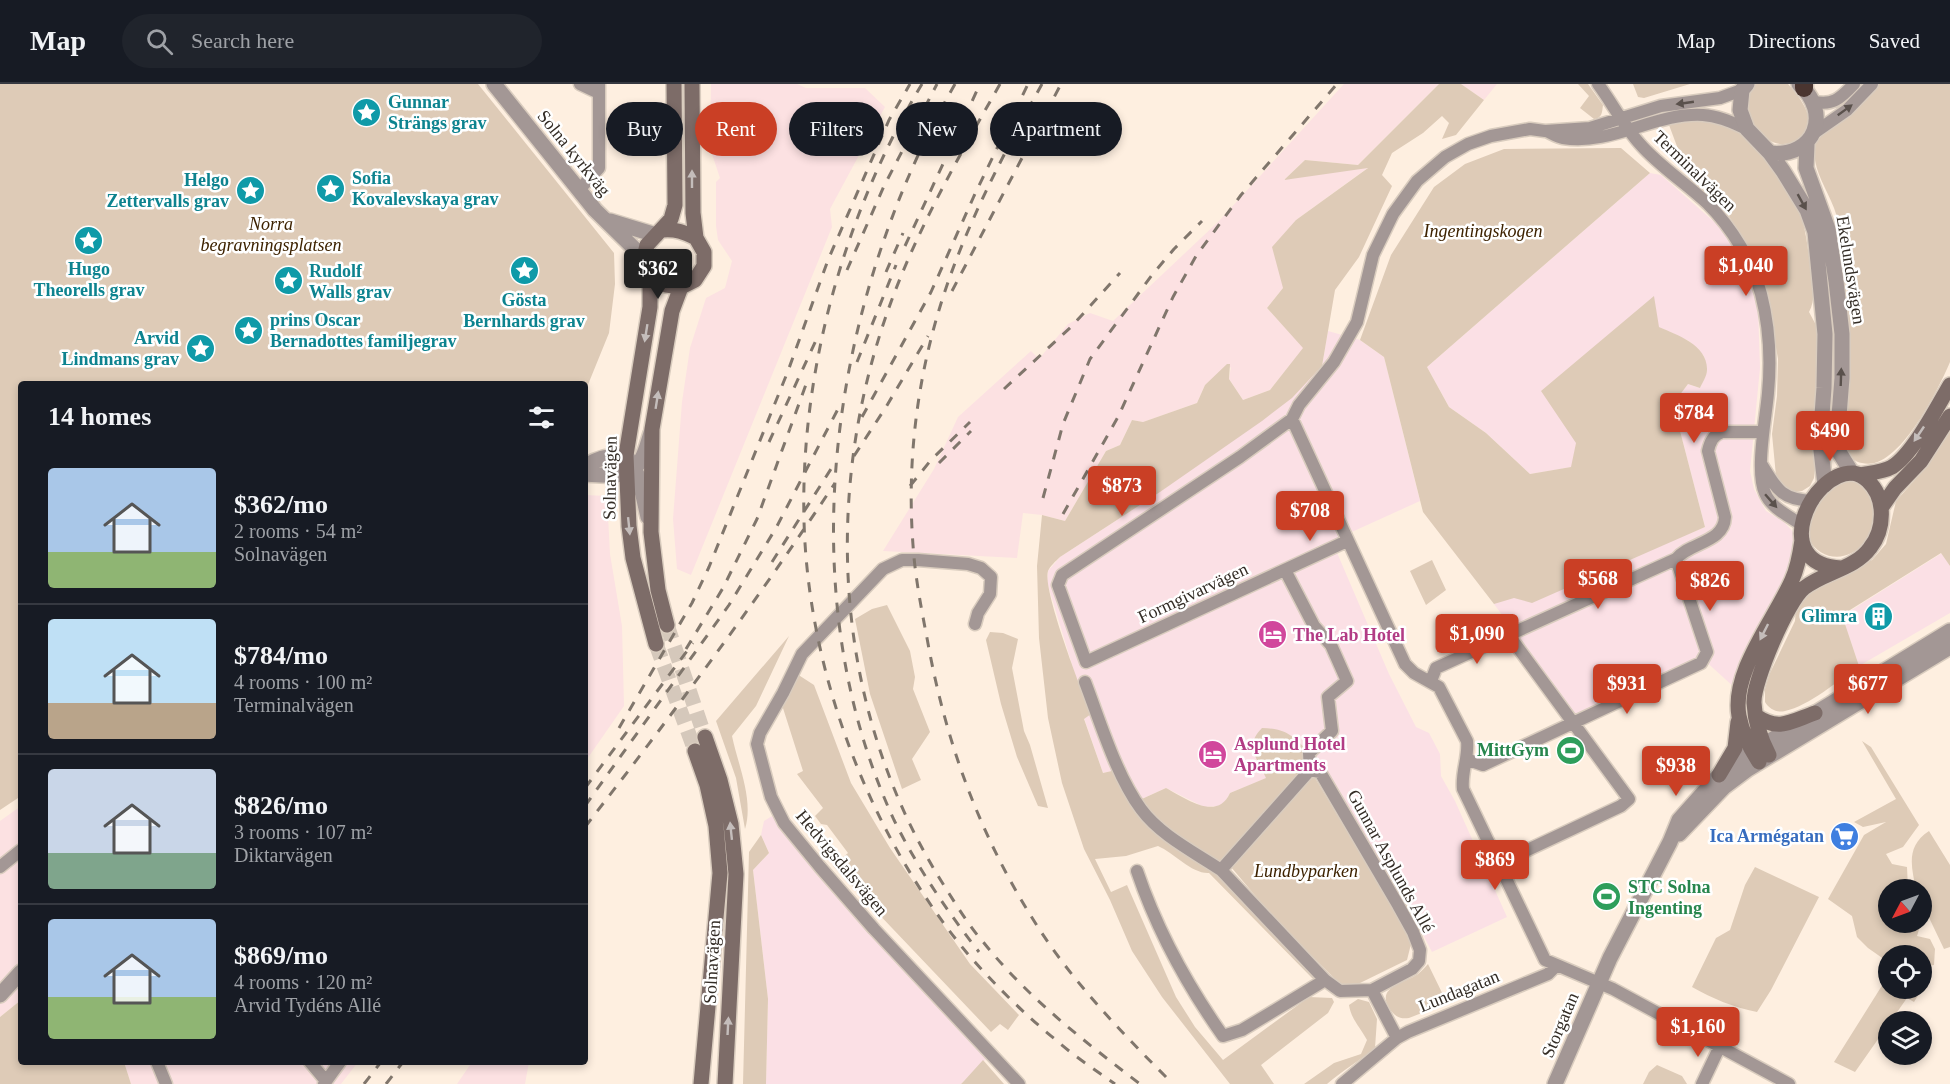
<!DOCTYPE html>
<meta charset="utf-8">
<style>
:root{--surface:#171b24;--page:#20242c;--text:#f1f3f6;--muted:#9ea1a6;--line:#363941;--accent:#ca3f25}
body{margin:0;font-family:Georgia,serif;background:var(--page);color:var(--text);height:100vh;display:flex;flex-direction:column;font-size:22px;white-space:nowrap}
*{box-sizing:border-box;margin:0}
p{font-size:20px;color:var(--muted)}
.icon{flex:none;width:33px;height:33px;fill:none;stroke:currentColor;stroke-width:2;stroke-linecap:round;stroke-linejoin:round}
.map{position:relative;flex:1;overflow:hidden}
.drawer{position:absolute;left:18px;top:297px;width:570px;height:684px;display:flex;flex-direction:column;background:var(--surface);border-radius:6px;box-shadow:0 3px 9px #0003}
.drawer>*{flex:none}
.hud{position:absolute;left:606px;top:18px;width:570px;height:54px;display:flex;gap:12px}
.needle{width:39px;rotate:229deg}
.fabs{position:absolute;left:1878px;top:795px;display:grid;gap:12px}
.fabs a{display:grid;place-items:center;width:54px;height:54px;border-radius:50%;background:var(--surface);box-shadow:0 3px 9px #0003;font-size:30px}
.price{position:absolute;translate:-50% -51px;padding:0 14px;border-radius:6px;background:var(--accent);color:#fff;font-size:20px;line-height:39px;filter:drop-shadow(0 2px 3px #0008)}
.price::after{content:'';position:absolute;left:50%;top:36px;width:18px;height:14px;margin-left:-9px;background:inherit;clip-path:polygon(0 0,100% 0,50% 100%)}
.price.on{background:#222;color:#fff}
ul{padding:0;list-style:none}
li{display:flex;align-items:center;gap:18px;height:150px;padding:0 30px}
li+li{border-top:2px solid var(--line)}
li span{display:grid;place-items:center;flex:none;width:168px;height:120px;border-radius:6px;color:#555}
li>.icon{margin-inline-start:auto}
span .icon{width:72px;height:72px;fill:#fffc;stroke-width:1}
li b{font-size:26px}
h2{display:flex;justify-content:space-between;align-items:center;height:72px;padding:0 30px;font-size:26px}
.tag{padding:0 21px;border-radius:27px;background:var(--surface);box-shadow:0 3px 9px #0003;font-size:21px;line-height:54px}
.tag.on{background:var(--accent);color:#fff}
header{display:flex;align-items:center;gap:36px;box-sizing:border-box;height:84px;padding:0 30px;background:var(--surface);border-bottom:2px solid var(--line)}
header strong{font-size:28px}
nav{display:flex;gap:33px;margin-inline-start:auto;font-size:21px}
.search{width:420px;height:54px;background:var(--page);display:flex;align-items:center;gap:15px;box-sizing:border-box;padding:0 21px;border-radius:33px;color:var(--muted);font-size:22px}
.map>svg:first-child{display:block}
</style>
<header>
<strong>Map</strong>
<div class="search"><svg class="icon" aria-label="search" viewBox="0 0 24 24"><circle cx="10" cy="10" r="6"/><path d="M15 15l6 6"/></svg>Search here</div>
<nav><a>Map</a><a>Directions</a><a>Saved</a></nav>
</header>
<div class="map">
<svg width="1950" height="1000" viewBox="0 0 1950 1000">
<rect width="100%" height="100%" fill="#feefe0"/>
<path fill="#fbe0e5" d="M1650,89L1661,91L1720,143L1741,178L1751,201L1758,223L1760,284L1750,387L1754,405L1766,427L1784,438L1795,450V473L1735,604L1702,574L1576,631L1494,520L1661,461L1705,443L1673,320L1688,300L1700,304L1707,287L1704,272L1689,257L1659,243L1576,360L1572,383L1530,390L1486,349L1449,323L1427,283Z
M1328,247L1360,256L1384,273L1420,417L1332,457L1389,590L1416,643L1429,649L1440,670L1441,692L1455,717L1507,833L1432,868L1406,818L1393,824L1315,694L1304,685L1252,662L1267,694L1230,709L1226,716L1220,722L1204,723L1166,704L1133,719L1116,686L1103,689L1084,634L1091,630L1076,594L1047,498L1048,487L1060,473L1160,408L1322,282Z
M1942,469L1950,482V529L1859,582L1842,532Z
M772,732L862,841L987,974L961,1000H766L768,915L753,786L769,769L761,751L764,737Z"/>
<path fill="#fce1e2" d="M711,0H797L806,4H865L885,23L830,125L832,143L691,491L677,485L673,435L682,318L690,264L706,214L725,204L732,177L718,156L716,142V98L720,94L710,64Z
M1344,0H1439L1358,81L1305,76L1285,95L1369,83L1296,136L1283,204L1267,224L1304,264L1270,306L1243,316L1229,295L1231,283L1205,301L1197,319L1143,338L1132,336L1120,361L1106,367L1065,437L1042,431L1023,429L1017,474L883,467L934,385L958,333L1031,267L1039,275L1068,240L1090,229L1113,237L1219,137Z
M1461,0H1497L1484,16Z
M585,411L607,412L610,470L622,542L624,622L585,678Z
M21,722V916L0,933V737Z
M124,978H358L341,1000H131Z
M472,978H529L525,1000H457Z"/>
<path fill="#decbb7" d="M0,0H478L614,169L615,200L609,249L585,308V300H21V712L0,726Z
M1439,0H1461L1484,16L1456,51L1442,55L1449,39L1442,32L1423,49L1392,69L1382,91L1392,102L1359,173L1335,206L1322,282L1292,314L1262,337L1160,408L1060,473C1056,477 1050,482 1048,487C1042,505 1082,608 1091,630L1084,635L1103,689L1116,686L1133,719L1166,704C1185,714 1217,738 1230,709L1266,694C1257,674 1244,662 1262,644C1284,645 1290,649 1306,665L1304,685L1214,785L1319,893L1315,897L1209,789C1192,790 1174,769 1158,762L1126,772L1095,775L1111,808L1127,801L1176,913L1195,943L1223,976L1309,913L1332,914L1334,918L1328,929L1261,981L1274,1000H1230L1162,913L1132,867L1110,816L1084,765L1062,699L1048,634L1039,554L1037,482L1042,431L1065,437L1106,367L1120,361L1132,336L1143,338L1197,319L1205,301L1227,280H1230L1229,295L1243,316L1270,306L1303,264L1267,224L1283,204L1272,163L1296,136L1368,84L1284,96L1305,76L1358,81Z
M1578,0H1588L1603,21C1602,29 1602,34 1594,35L1580,24L1589,12Z
M1633,0H1690L1644,14L1638,13Z
M1754,0H1788C1799,12 1817,34 1804,50C1799,56 1792,60 1783,60C1762,61 1744,32 1747,13C1748,8 1752,4 1754,0Z
M1879,0H1950V278C1939,304 1898,389 1862,379C1855,378 1848,372 1845,365C1840,350 1848,314 1850,297C1851,278 1850,260 1849,242C1847,207 1846,157 1834,124C1825,100 1806,77 1819,52Z
M1705,35C1717,39 1728,42 1739,49C1759,61 1788,99 1797,120C1805,139 1807,159 1810,179C1812,195 1817,214 1809,228L1816,241L1817,287L1812,349L1815,384L1814,394L1810,402L1802,407L1794,408L1785,403L1776,392L1772,350L1777,312L1778,275L1765,200L1753,172L1729,132L1735,122L1678,65L1669,41Z
M1621,64L1650,89L1427,283L1449,323L1486,349L1530,390L1571,383L1576,359L1541,307L1654,212L1659,243C1677,251 1708,261 1707,286C1707,292 1702,299 1700,304L1688,300L1673,320L1705,443L1532,519L1514,514L1494,520L1423,428L1384,273L1360,256L1391,171L1434,103L1465,80L1504,65Z
M1950,348V482L1941,469L1842,531L1859,582C1839,596 1809,622 1785,627C1777,629 1769,625 1765,618V605L1769,591L1795,537L1796,524L1805,511L1816,500L1872,476L1886,460L1896,417L1913,398Z
M1854,396C1865,398 1869,404 1872,414C1873,419 1875,424 1875,428C1877,466 1830,493 1807,453C1812,428 1825,399 1854,396Z
M1432,476L1446,506L1426,521L1410,487Z
M887,521L910,567L915,593L913,605L930,648L912,675L921,696L902,705L870,610L855,535L872,525Z
M990,548L1003,549L1018,555L1012,584L1024,647L1030,661L1048,724L1038,722L1017,673L1001,620L986,556Z
M789,552L756,622L732,652C738,681 754,716 745,745L736,694L716,637Z
M797,590L814,601L851,699L890,764L970,880L1019,931L1008,946L1000,940L991,948L833,782L848,769L827,741L821,740L815,732L823,724L797,690L803,687L782,621Z
M1862,657L1871,663L1919,741L1903,763L1886,770L1892,780L1907,783L1908,805L1888,806V838L1921,839L1917,852L1930,855L1935,865L1934,881L1922,883V872H1888V878L1868,864L1857,853L1852,832L1828,815L1864,751L1886,738L1863,743L1854,738L1896,715Z
M1315,694L1412,856L1407,876L1360,899L1341,901L1275,835L1231,783L1306,697Z
M1929,747L1950,781V863L1944,865L1922,819V806L1916,805C1911,782 1906,762 1929,747Z
M761,751L769,769L753,786L768,915L766,1000H743L749,768Z
M1755,783L1819,813L1771,906L1757,928C1733,923 1713,915 1692,903L1716,854L1730,846L1745,801Z
M1428,880L1447,919L1409,934C1402,935 1397,934 1392,928C1373,903 1402,901 1418,890C1422,887 1425,883 1428,880Z
M1888,892V904L1922,905L1914,918L1907,914L1855,988L1834,978Z
M1358,915L1369,918L1377,935L1375,964C1359,977 1342,987 1327,1000H1304L1334,979L1361,970L1367,956C1360,943 1351,935 1349,921Z
M21,916V978H124L131,1000H0V933Z
M983,976L1004,1000H961L964,997Z
M1657,981L1682,992L1687,1000H1643L1649,988Z"/>
<g fill="none" stroke-linecap="round" stroke-linejoin="round">
<path stroke="#d5c8bb" stroke-width="15" stroke-dasharray="15 8" stroke-linecap="butt" d="M667,541L705,653
M656,560L695,667"/>
<defs>
<path id="minor" d="M580,0L599,9
M1598,0C1612,19 1624,42 1640,60C1660,83 1686,99 1708,120C1732,144 1752,177 1761,210C1769,241 1771,277 1768,309C1766,334 1755,387 1765,409C1771,424 1789,432 1802,441
M1812,17C1832,23 1841,14 1854,0
M1546,47C1551,49 1557,53 1563,54C1611,62 1656,28 1703,31C1719,32 1733,39 1747,45
M1814,49L1847,26L1872,0
M579,106L599,84V0
M1292,335L1405,580L1414,589L1439,603L1467,657C1469,673 1461,688 1463,705L1545,876L1613,905L1789,1000
M1762,381C1777,406 1782,416 1813,417
M1347,457L1086,578L1058,501L1062,491L1240,373L1292,335L1299,321L1334,278L1357,238L1373,171L1393,130L1417,97L1445,73L1468,60L1491,52L1530,45L1545,47L1590,44L1661,22L1720,14L1742,6
M1285,486L1314,542L1331,561L1347,597L1328,613L1332,647L1309,669L1310,686L1221,786L1325,896L1340,907L1372,906
M975,540L978,529L990,510L991,493L981,484L968,480L918,476H902L883,485L802,570L783,609L760,649L757,660L771,713L784,739L820,783L874,845L1019,1000
M1431,597L1436,584L1676,475C1690,458 1724,459 1725,433L1708,367C1710,358 1713,351 1722,348H1763
M1085,598C1100,637 1116,691 1141,725C1160,751 1194,768 1221,786
M1466,675L1483,681L1701,579L1707,568L1676,475
M1310,686L1320,688L1398,821L1413,848L1420,866L1419,877L1412,885L1372,906L1397,954
M1498,780L1621,722L1629,715L1508,550
M0,783L21,766
M1137,787C1157,846 1187,901 1223,952L1242,946L1325,896
M157,978L166,1000
M310,978L326,997
M324,1000L340,978
M1342,1000L1397,954L1408,948L1548,890L1556,882
M1702,1000L1720,962"/>
<path id="tertiary" d="M494,0L595,126L644,174
M1747,0L1742,6L1740,26L1747,45L1770,69L1783,87L1807,126L1815,148L1825,250L1824,304L1820,358L1825,401
M1807,60L1806,84L1828,145L1836,197L1842,250V294L1837,357L1839,368L1852,389
M1770,69C1815,74 1832,29 1799,0
M610,137L656,151
M585,382C598,374 611,371 626,371L639,394L648,433
M585,390C604,391 630,396 641,376C646,368 648,358 651,349
M1679,750L1724,703L1748,685L1950,563
M0,911L21,888
M1555,1000L1610,874L1670,758L1679,736L1719,691L1742,674L1950,547"/>
<path id="secondary" d="M663,146C676,145 684,148 696,154
M650,191L666,201L681,203L695,196L704,182V168L696,154L693,129L692,0
M1860,391C1870,389 1883,388 1892,383C1913,370 1937,323 1950,301
M1881,424L1895,404L1921,377L1950,332
M667,541L658,506L651,448L652,345L672,227L681,203
M656,560L633,474L629,442L626,371L650,223V191L644,174L647,161L671,135L675,121L674,0
M1756,632C1779,648 1792,637 1815,629
M705,653L720,696L731,740L736,790L725,1000
M695,667L707,701L716,742L720,789L701,1000
M1769,671C1761,656 1755,638 1754,619C1753,598 1788,516 1804,504C1824,488 1855,485 1870,464C1885,445 1886,414 1868,397C1864,393 1859,390 1853,389C1809,388 1769,481 1841,484
M1759,678C1750,664 1742,648 1739,632C1731,588 1775,535 1792,496C1798,483 1800,470 1802,456
M1719,691L1735,664L1738,638"/>
<path id="motorway" d="M1804,0V4"/>
</defs>
<use href="#minor" stroke="#d9ccbe" stroke-width="15"/>
<use href="#tertiary" stroke="#d9ccbe" stroke-width="18"/>
<use href="#secondary" stroke="#d9ccbe" stroke-width="18"/>
<use href="#motorway" stroke="#d9ccbe" stroke-width="21"/>
<use href="#minor" stroke="#a39795" stroke-width="12"/>
<use href="#tertiary" stroke="#a39795" stroke-width="15"/>
<use href="#secondary" stroke="#7d6c68" stroke-width="15"/>
<use href="#motorway" stroke="#4a3530" stroke-width="18"/>
<path stroke="#80766c" stroke-width="3" stroke-dasharray="10 10" stroke-linecap="butt" d="M922,0C845,128 800,287 804,437C808,589 870,752 967,869C994,900 1024,930 1056,956C1074,972 1095,986 1115,1000
M955,0C831,215 787,505 894,736C917,783 947,827 979,868
M1000,0C957,76 913,152 885,235C821,423 837,634 945,803C957,822 969,842 984,859C1028,914 1084,957 1140,1000
M1042,0C1002,73 963,146 939,226C916,302 907,382 913,461C915,492 921,523 927,554C947,667 986,769 1052,864C1088,914 1130,957 1173,1000
M905,162L980,0
M847,186L884,102L937,0
M886,188L903,149
M952,207L1061,0
M857,278L896,181
M1004,305L1072,242L1120,189
M862,333L931,208L974,112L1028,0
M769,358L818,252
M854,372L886,323L928,252
M939,379L971,347
M910,402L931,376L970,338
M1043,414L1063,340L1090,275L1152,191L1174,165L1202,137
M1063,430L1118,333L1173,213L1196,172L1241,111L1337,0
M772,478L836,377
M686,565L723,504L757,435L808,295
M619,644L692,519L709,483L788,287L828,176L889,36L910,0
M585,704L693,559
M585,722L729,521L776,444L839,323
M585,743C672,631 757,517 835,399
M364,1000L381,978
M386,1000L403,978"/>
</g>
<defs><path id="oneway-solid" d="M-6-.8H1V-3.2L6.5 0L1 3.2V.8H-6Z" transform="scale(1.5)"/></defs>
<g fill="#5a514c">
<use href="#oneway-solid" transform="translate(1685 19) rotate(172)"/>
<use href="#oneway-solid" transform="translate(1845 26) rotate(-36)"/>
<use href="#oneway-solid" transform="translate(1802 118) rotate(61)"/>
<use href="#oneway-solid" transform="translate(1841 293) rotate(-88)"/>
<use href="#oneway-solid" transform="translate(1771 417) rotate(49)"/>
</g>
<g fill="#c4bdbb">
<use href="#oneway-solid" transform="translate(692 95) rotate(-90)"/>
<use href="#oneway-solid" transform="translate(646 249) rotate(99)"/>
<use href="#oneway-solid" transform="translate(657 316) rotate(-81)"/>
<use href="#oneway-solid" transform="translate(1919 350) rotate(124)"/>
<use href="#oneway-solid" transform="translate(629 442) rotate(84)"/>
<use href="#oneway-solid" transform="translate(1764 548) rotate(117)"/>
<use href="#oneway-solid" transform="translate(731 747) rotate(-96)"/>
<use href="#oneway-solid" transform="translate(728 942) rotate(-87)"/>
</g>
<defs>
<symbol id="sight-disc" viewBox="-11 -11 22 22"><circle r="9.5" fill="#0f9aa8" stroke="#fff"/><path d="M0-6L1.8-2.2L6-1.7L2.9 1.2L3.7 5.4L0 3.3L-3.7 5.4L-2.9 1.2L-6-1.7L-1.8-2.2Z" fill="#fff"/></symbol>
<symbol id="building-disc" viewBox="-11 -11 22 22"><circle r="9.5" fill="#0f9aa8" stroke="#fff"/><path d="M-4-6H4V6H1V3H-1V6H-4ZM-2.5-4.3h1.7v1.8h-1.7ZM.8-4.3h1.7v1.8H.8ZM-2.5-1h1.7V.8h-1.7ZM.8-1h1.7V.8H.8Z" fill="#fff"/></symbol>
<symbol id="hotel-disc" viewBox="-11 -11 22 22"><circle r="9.5" fill="#d1479c" stroke="#fff"/><path d="M-6-4.5h1.5V1H6V5H4.5V3h-9V5H-6ZM-4 0a1.8 1.8 0 1 1 3.6 0ZM.5 0V-2.5h3Q6-2.5 6 0Z" fill="#fff"/></symbol>
<symbol id="stadium-disc" viewBox="-11 -11 22 22"><circle r="9.5" fill="#2e9e5b" stroke="#fff"/><path d="M0-5a6.5 5 0 1 0 0 10a6.5 5 0 1 0 0-10ZM-3.5-1.8h7v3.6h-7Z" fill="#fff"/></symbol>
<symbol id="supermarket-disc" viewBox="-11 -11 22 22"><circle r="9.5" fill="#3f7fe0" stroke="#fff"/><path d="M-6-5.5h2.5l.6 2H6L4.5 2H-2.5L-4.4-4H-6ZM-1.5 3.2a1.3 1.3 0 1 0 .1 0ZM3 3.2a1.3 1.3 0 1 0 .1 0Z" fill="#fff"/></symbol>
</defs>
<g fill-rule="evenodd">
<use href="#sight-disc" x="350" y="12" width="33" height="33"/>
<use href="#sight-disc" x="314" y="88" width="33" height="33"/>
<use href="#sight-disc" x="234" y="90" width="33" height="33"/>
<use href="#sight-disc" x="72" y="140" width="33" height="33"/>
<use href="#sight-disc" x="508" y="170" width="33" height="33"/>
<use href="#sight-disc" x="272" y="180" width="33" height="33"/>
<use href="#sight-disc" x="232" y="230" width="33" height="33"/>
<use href="#sight-disc" x="184" y="248" width="33" height="33"/>
<use href="#building-disc" x="1862" y="516" width="33" height="33"/>
<use href="#hotel-disc" x="1256" y="534" width="33" height="33"/>
<use href="#stadium-disc" x="1554" y="650" width="33" height="33"/>
<use href="#hotel-disc" x="1196" y="654" width="33" height="33"/>
<use href="#supermarket-disc" x="1828" y="736" width="33" height="33"/>
<use href="#stadium-disc" x="1590" y="796" width="33" height="33"/>
</g>
<g text-anchor="middle" dominant-baseline="central" stroke-width="5" stroke-linejoin="round" paint-order="stroke">
<g font-size="18" font-weight="bold" fill="#0d838f" stroke="#fff" text-anchor="start">
<text x="388" y="18">Gunnar<tspan x="388" dy="21">Strängs grav</tspan></text>
<text x="352" y="94">Sofia<tspan x="352" dy="21">Kovalevskaya grav</tspan></text>
<text x="229" y="96" text-anchor="end">Helgo<tspan x="229" dy="21">Zettervalls grav</tspan></text>
<text x="89" y="185" text-anchor="middle">Hugo<tspan x="89" dy="21">Theorells grav</tspan></text>
<text x="309" y="187">Rudolf<tspan x="309" dy="21">Walls grav</tspan></text>
<text x="524" y="216" text-anchor="middle">Gösta<tspan x="524" dy="21">Bernhards grav</tspan></text>
<text x="270" y="236">prins Oscar<tspan x="270" dy="21">Bernadottes familjegrav</tspan></text>
<text x="179" y="254" text-anchor="end">Arvid<tspan x="179" dy="21">Lindmans grav</tspan></text>
<text x="1857" y="532" text-anchor="end">Glimra</text>
</g>
<g font-size="18" fill="#332c25" stroke="#fff">
<text transform="translate(574 69) rotate(51)">Solna kyrkväg</text>
<text transform="translate(1695 87) rotate(44)">Terminalvägen</text>
<text transform="translate(1851 186) rotate(81)">Ekelundsvägen</text>
<text transform="translate(610 394) rotate(-89)">Solnavägen</text>
<text transform="translate(1193 509) rotate(-25)">Formgivarvägen</text>
<text transform="translate(1391 777) rotate(61)">Gunnar Asplunds Allé</text>
<text transform="translate(842 779) rotate(50)">Hedvigsdalsvägen</text>
<text transform="translate(712 878) rotate(-87)">Solnavägen</text>
<text transform="translate(1459 907) rotate(-22)">Lundagatan</text>
<text transform="translate(1560 941) rotate(-67)">Storgatan</text>
</g>
<g font-size="18" font-style="italic" fill="#3d2200" stroke="#fff">
<text x="271" y="140">Norra<tspan x="271" dy="21">begravningsplatsen</tspan></text>
<text x="1483" y="147">Ingentingskogen</text>
<text x="1306" y="787">Lundbyparken</text>
</g>
<g font-size="18" font-weight="bold" fill="#b23c85" stroke="#fff" text-anchor="start">
<text x="1293" y="551">The Lab Hotel</text>
<text x="1234" y="660">Asplund Hotel<tspan x="1234" dy="21">Apartments</tspan></text>
</g>
<g font-size="18" font-weight="bold" fill="#27864d" stroke="#fff" text-anchor="end">
<text x="1549" y="666">MittGym</text>
<text x="1628" y="803" text-anchor="start">STC Solna<tspan x="1628" dy="21">Ingenting</tspan></text>
</g>
<g font-size="18" font-weight="bold" fill="#366cbe" stroke="#fff" text-anchor="end">
<text x="1824" y="752">Ica Armégatan</text>
</g>
</g>
</svg>
<div class="fabs">
<a><svg class="needle" viewBox="-14 -14 28 28"><path d="M0-13l5 13h-10z" fill="#e53935"/><path d="M0 13l5-13h-10z" fill="#9ea1a6"/></svg></a>
<a><svg class="icon" aria-label="locate" viewBox="0 0 24 24"><circle cx="12" cy="12" r="6"/><path d="M12 2v4M12 18v4M2 12h4M18 12h4"/></svg></a>
<a><svg class="icon" aria-label="layers" viewBox="0 0 24 24"><path d="M12 4l9 5-9 5-9-5zM3 14l9 5 9-5"/></svg></a>
</div>
<b class="price" style="left:1746px;top:213px">$1,040</b>
<b class="price on" style="left:658px;top:216px">$362</b>
<b class="price" style="left:1694px;top:360px">$784</b>
<b class="price" style="left:1830px;top:378px">$490</b>
<b class="price" style="left:1122px;top:433px">$873</b>
<b class="price" style="left:1310px;top:458px">$708</b>
<b class="price" style="left:1598px;top:526px">$568</b>
<b class="price" style="left:1710px;top:528px">$826</b>
<b class="price" style="left:1477px;top:581px">$1,090</b>
<b class="price" style="left:1627px;top:631px">$931</b>
<b class="price" style="left:1868px;top:631px">$677</b>
<b class="price" style="left:1676px;top:713px">$938</b>
<b class="price" style="left:1495px;top:807px">$869</b>
<b class="price" style="left:1698px;top:974px">$1,160</b>
<div class="hud">
<a class="tag">Buy</a>
<a class="tag on">Rent</a>
<a class="tag">Filters</a>
<a class="tag">New</a>
<a class="tag">Apartment</a>
</div>
<section class="drawer">
<h2>14 homes<svg class="icon" aria-label="filters" viewBox="0 0 24 24"><path d="M4 7h16M4 17h16"/><circle cx="9" cy="7" r="2"/><circle cx="15" cy="17" r="2"/></svg></h2>
<ul>
<li><span style="background:linear-gradient(#a9c7e8 70%,#8fb573 0)"><svg class="icon" aria-label="home" viewBox="0 0 24 24"><path d="M3 11l9-7 9 7M6 9v11h12V9"/></svg></span><div><b>$362/mo</b><p>2 rooms · 54 m²</p><p>Solnavägen</p></div></li>
<li><span style="background:linear-gradient(#bfe0f5 70%,#b9a48a 0)"><svg class="icon" aria-label="home" viewBox="0 0 24 24"><path d="M3 11l9-7 9 7M6 9v11h12V9"/></svg></span><div><b>$784/mo</b><p>4 rooms · 100 m²</p><p>Terminalvägen</p></div></li>
<li><span style="background:linear-gradient(#c9d6e8 70%,#7fa58c 0)"><svg class="icon" aria-label="home" viewBox="0 0 24 24"><path d="M3 11l9-7 9 7M6 9v11h12V9"/></svg></span><div><b>$826/mo</b><p>3 rooms · 107 m²</p><p>Diktarvägen</p></div></li>
<li><span style="background:linear-gradient(#a9c7e8 65%,#8fb573 0)"><svg class="icon" aria-label="home" viewBox="0 0 24 24"><path d="M3 11l9-7 9 7M6 9v11h12V9"/></svg></span><div><b>$869/mo</b><p>4 rooms · 120 m²</p><p>Arvid Tydéns Allé</p></div></li>
</ul>
</section>
</div>
